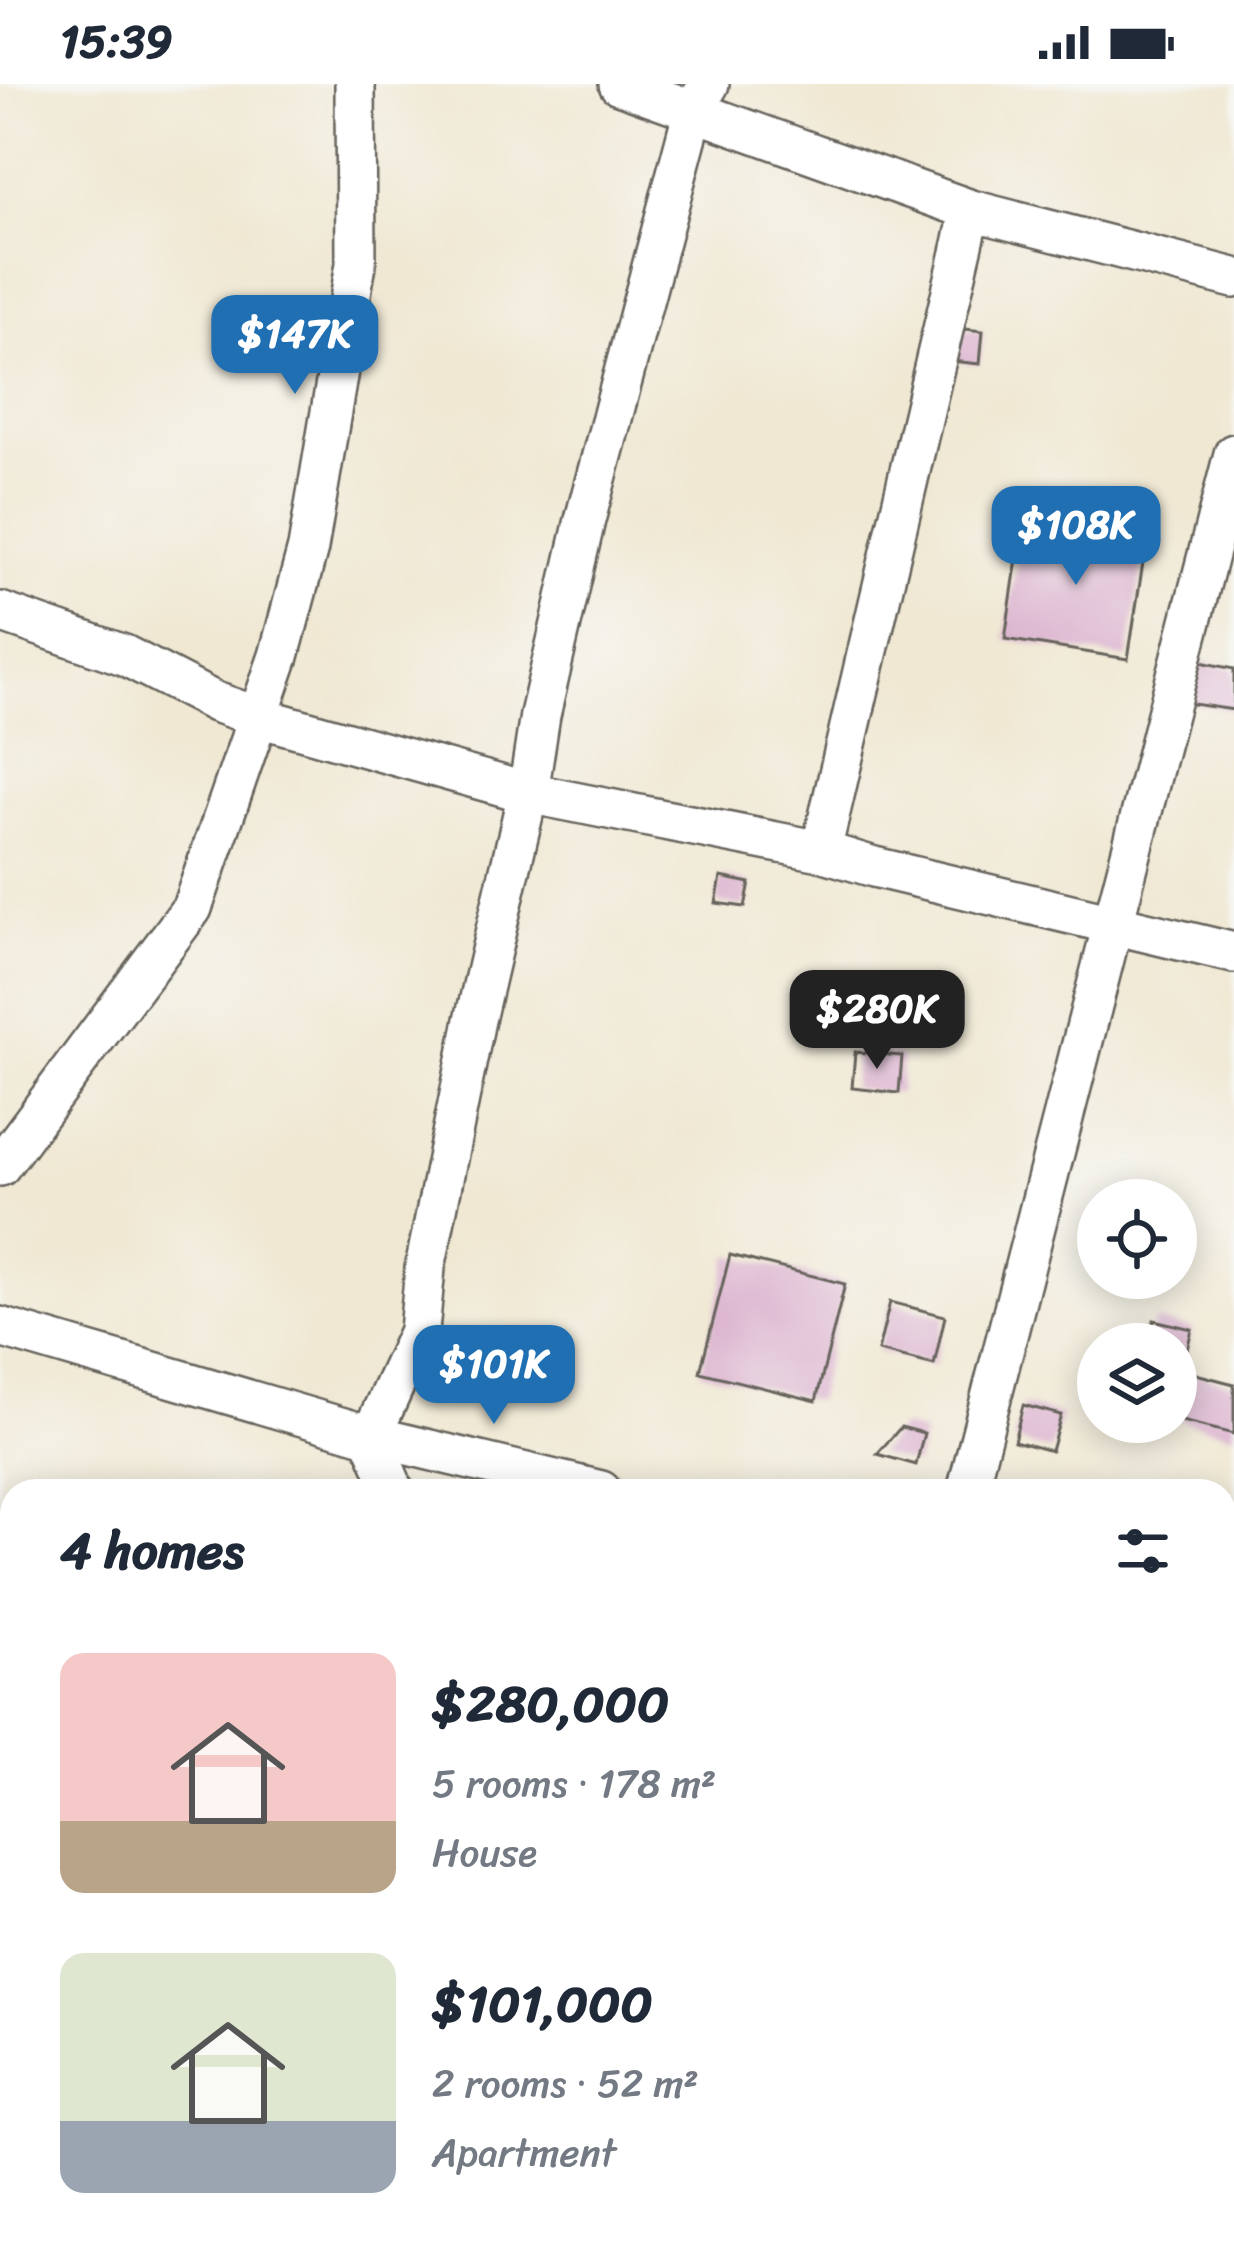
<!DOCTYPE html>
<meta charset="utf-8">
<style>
:root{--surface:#fff;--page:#f6f6f7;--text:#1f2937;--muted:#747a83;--accent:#1f6fb2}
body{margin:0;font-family:Sriracha,sans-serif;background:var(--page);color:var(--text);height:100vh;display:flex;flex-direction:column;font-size:45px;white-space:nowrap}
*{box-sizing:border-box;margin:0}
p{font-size:39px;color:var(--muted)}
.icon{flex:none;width:66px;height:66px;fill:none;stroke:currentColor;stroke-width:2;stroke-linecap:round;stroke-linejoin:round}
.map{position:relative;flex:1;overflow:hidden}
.panel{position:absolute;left:0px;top:1395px;width:1236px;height:771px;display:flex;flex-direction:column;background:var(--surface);border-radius:36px 36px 0 0;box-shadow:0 6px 30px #0003}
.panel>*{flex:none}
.tools{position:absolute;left:1077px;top:1095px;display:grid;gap:24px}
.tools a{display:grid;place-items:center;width:120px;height:120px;border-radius:50%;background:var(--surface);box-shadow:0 6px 30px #0003;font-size:60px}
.price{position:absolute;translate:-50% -102px;padding:0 27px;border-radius:24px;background:var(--accent);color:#fff;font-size:39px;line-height:78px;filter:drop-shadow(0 3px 6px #0008)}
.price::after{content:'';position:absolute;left:50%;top:72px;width:36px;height:27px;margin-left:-18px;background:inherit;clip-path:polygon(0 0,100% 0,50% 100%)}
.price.selected{background:#222;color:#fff}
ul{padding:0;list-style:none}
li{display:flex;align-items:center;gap:36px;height:300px;padding:0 60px}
li span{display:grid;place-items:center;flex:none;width:336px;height:240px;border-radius:24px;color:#555}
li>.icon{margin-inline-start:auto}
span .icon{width:144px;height:144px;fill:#fffc;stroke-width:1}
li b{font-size:51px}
h2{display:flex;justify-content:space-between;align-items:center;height:144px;padding:0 60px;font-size:51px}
.status{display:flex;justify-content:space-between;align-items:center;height:84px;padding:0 60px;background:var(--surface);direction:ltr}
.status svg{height:33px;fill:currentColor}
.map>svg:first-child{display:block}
</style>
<div class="status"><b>15:39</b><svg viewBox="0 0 49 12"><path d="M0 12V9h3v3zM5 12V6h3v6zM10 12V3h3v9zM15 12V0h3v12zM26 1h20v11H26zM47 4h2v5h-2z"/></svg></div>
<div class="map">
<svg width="1234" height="2164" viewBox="0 0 1234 2164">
<rect width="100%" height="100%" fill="#f6f6f2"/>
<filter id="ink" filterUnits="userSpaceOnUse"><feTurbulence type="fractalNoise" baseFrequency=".00833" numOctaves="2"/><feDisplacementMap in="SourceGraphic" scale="24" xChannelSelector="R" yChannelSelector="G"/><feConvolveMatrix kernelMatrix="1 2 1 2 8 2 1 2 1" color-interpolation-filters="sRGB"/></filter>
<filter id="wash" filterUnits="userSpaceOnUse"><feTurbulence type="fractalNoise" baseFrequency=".004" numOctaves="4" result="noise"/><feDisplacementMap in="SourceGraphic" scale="48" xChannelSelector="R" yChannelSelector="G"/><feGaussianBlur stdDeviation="2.7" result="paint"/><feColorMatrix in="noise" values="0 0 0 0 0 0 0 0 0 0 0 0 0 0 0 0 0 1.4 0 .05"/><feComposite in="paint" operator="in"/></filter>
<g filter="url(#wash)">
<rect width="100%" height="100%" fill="#f0e8d3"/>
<g id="blocks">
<path fill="#dcb2cf" d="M965,245L983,247L980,280L951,277Z
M1023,434L1147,453L1128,575L1005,555Z
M1196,577L1234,585V626L1186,619Z
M721,793L750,799L745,823L716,819Z
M879,913L916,921L909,959L871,951Z
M855,968L902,972L899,1009L852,1004Z
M730,1171L845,1200L816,1317L700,1288Z
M890,1218L945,1232L934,1281L878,1267Z
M1154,1236L1192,1245L1185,1274L1176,1272V1260H1148Z
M1192,1289L1234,1300V1350L1181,1337Z
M1023,1321L1061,1331L1051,1367L1014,1357Z
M901,1343L924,1349L916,1381L877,1370Z
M1224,2007L1234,2010V2040L1224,2037Z
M1224,2057L1234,2061L1229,2095L1224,2093Z"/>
</g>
</g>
<g filter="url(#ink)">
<use href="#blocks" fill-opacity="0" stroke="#66635c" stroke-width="3"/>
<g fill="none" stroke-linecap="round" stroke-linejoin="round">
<defs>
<path id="street" d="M619,0L971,126L1234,194
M0,528L124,571L215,618L255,632L528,709L821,767L874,783L1234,869
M821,767L971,126
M0,1082L192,824L279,572L308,464L356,180L355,0
M0,1243L371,1352L601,1407
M394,1407L371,1352L419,1247L425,1184L475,936L528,709L540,631L585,436L694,25L709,0
M967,1407L1234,370
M1224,1582L1234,1544
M1224,1873L1234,1869
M247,2164L249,2154
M522,2164L524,2154
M1079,2164L1081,2154"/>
<path id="secondary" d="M0,1956L12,1958
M813,2154L855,2164"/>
</defs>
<use href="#street" stroke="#66635c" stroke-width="44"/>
<use href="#secondary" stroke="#66635c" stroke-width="58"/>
<use href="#street" stroke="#fff" stroke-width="39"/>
<use href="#secondary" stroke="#fff" stroke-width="54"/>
</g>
</g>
</svg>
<div class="tools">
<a><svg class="icon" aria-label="locate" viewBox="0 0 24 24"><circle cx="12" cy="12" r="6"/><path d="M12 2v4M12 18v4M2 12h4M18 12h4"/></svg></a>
<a><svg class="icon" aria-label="layers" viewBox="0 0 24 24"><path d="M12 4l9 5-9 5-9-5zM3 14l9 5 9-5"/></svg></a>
</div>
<b class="price" style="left:295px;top:313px">$147K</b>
<b class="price" style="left:1076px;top:504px">$108K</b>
<b class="price selected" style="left:877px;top:988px">$280K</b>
<b class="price" style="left:494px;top:1343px">$101K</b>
<section class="panel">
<h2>4 homes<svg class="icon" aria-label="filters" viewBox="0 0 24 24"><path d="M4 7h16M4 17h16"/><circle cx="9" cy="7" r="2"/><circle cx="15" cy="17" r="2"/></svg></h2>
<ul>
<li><span style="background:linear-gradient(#f6c9c9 70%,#b9a48a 0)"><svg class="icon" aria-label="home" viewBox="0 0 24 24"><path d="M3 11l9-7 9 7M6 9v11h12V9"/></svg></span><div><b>$280,000</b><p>5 rooms · 178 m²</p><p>House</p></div></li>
<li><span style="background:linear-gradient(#dfe7d0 70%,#9aa5b1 0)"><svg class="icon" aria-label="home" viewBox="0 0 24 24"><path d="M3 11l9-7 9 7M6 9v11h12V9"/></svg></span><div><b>$101,000</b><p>2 rooms · 52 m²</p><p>Apartment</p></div></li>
</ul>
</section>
</div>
